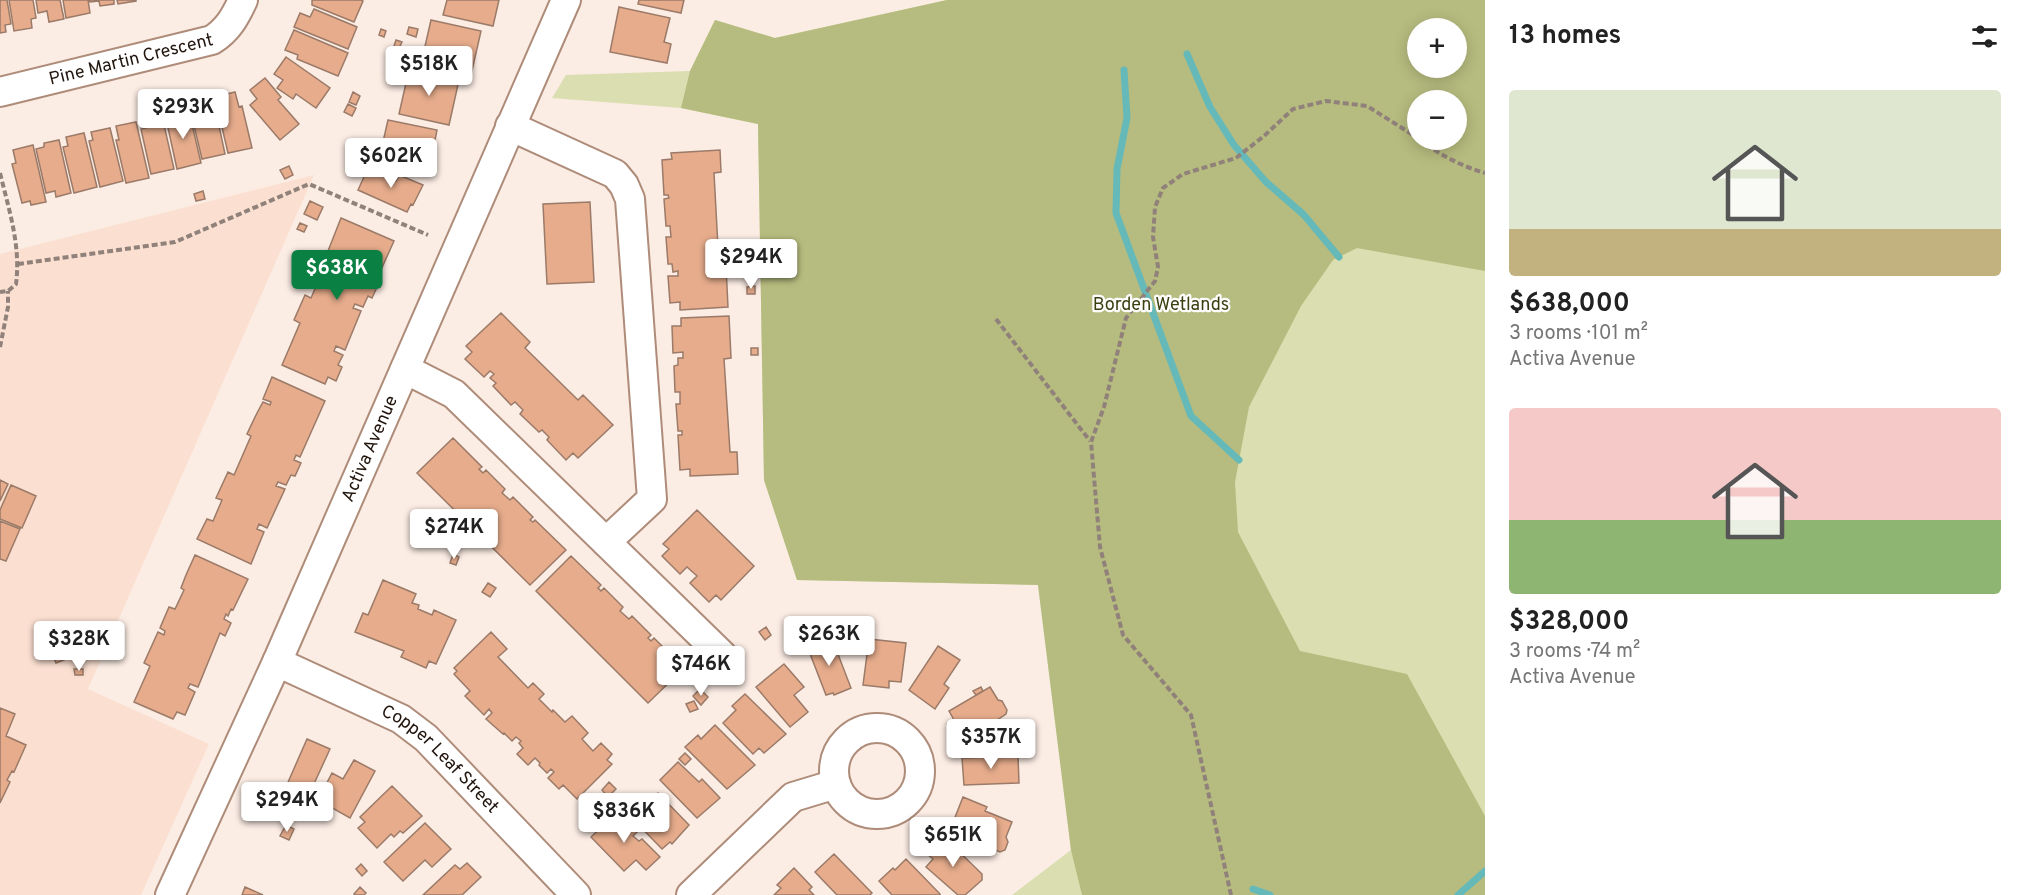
<!DOCTYPE html>
<meta charset="utf-8">
<style>
:root{--surface:#fff;--page:#f2f2f2;--text:#222;--muted:#767676;--accent:#0b8043}
body{margin:0;font-family:Overpass,sans-serif;background:var(--page);color:var(--text);height:100vh;display:flex;flex-direction:column;font-size:22px;white-space:nowrap}
*{box-sizing:border-box;margin:0}
p{font-size:20px;color:var(--muted)}
.icon{flex:none;width:33px;height:33px;fill:none;stroke:currentColor;stroke-width:2;stroke-linecap:round;stroke-linejoin:round}
.map{position:relative;flex:1;overflow:hidden}
.panel{display:flex;flex-direction:column;background:var(--surface);width:540px}
.panel>*{flex:none}
.buttons{position:absolute;left:1407px;top:18px;display:grid;gap:12px}
.buttons a{display:grid;place-items:center;width:60px;height:60px;border-radius:50%;background:var(--surface);box-shadow:0 3px 15px #0003;font-size:30px}
.price{position:absolute;translate:-50% -51px;padding:0 14px;border-radius:6px;background:#fff;color:#222;font-size:20px;line-height:39px;filter:drop-shadow(0 2px 3px #0008)}
.price::after{content:'';position:absolute;left:50%;top:36px;width:18px;height:14px;margin-left:-9px;background:inherit;clip-path:polygon(0 0,100% 0,50% 100%)}
.price.current{background:var(--accent);color:#fff}
ul{padding:0;list-style:none}
li{display:grid;align-content:center;gap:12px;height:318px;padding:0 24px}
li span{display:grid;place-items:center;height:186px;border-radius:6px;color:#555}
li>.icon{margin-inline-start:auto}
span .icon{width:108px;height:108px;fill:#fffc;stroke-width:1}
li b{font-size:26px}
h2{display:flex;justify-content:space-between;align-items:center;height:72px;padding:0 24px;font-size:26px}
main{display:flex;flex:1;min-height:0}
.map>svg:first-child{display:block}
</style>
<main>
<div class="map">
<svg width="1485" height="895" viewBox="0 0 1485 895">
<rect width="100%" height="100%" fill="#fbece4"/>
<path fill="#fbe0d1" d="M314,175L88,689L209,744L141,895H0V254Z"/>
<path fill="#dadeb0" fill-rule="evenodd" d="M947,0H1485V895H1012L1071,850L1038,585L797,580L764,480L758,124L681,108L552,98L566,75L690,71L715,20L775,38ZM1418,28H1456V68H1418ZM1418,100H1456V140H1418Z"/>
<path fill="#b6bc7f" fill-rule="evenodd" d="M947,0H1485V271L1357,248L1333,260L1301,306L1249,407L1235,482L1238,532L1300,651L1407,674L1485,816V895H1082L1071,850L1038,585L797,580L764,480L758,124L681,108L690,71L715,20L775,38ZM1418,28H1456V68H1418ZM1418,100H1456V140H1418Z"/>
<g fill="none" stroke-linecap="round" stroke-linejoin="round">
<path stroke="#66b9b9" stroke-width="7" d="M1187,54L1210,107L1234,145L1266,182L1304,215L1339,257
M1124,70L1127,118L1117,169L1116,213L1191,416L1239,460
M1253,889L1270,895
M1458,895L1485,871"/>
</g>
<path fill="#e6ac8c" stroke="#9b7a68" stroke-width="1.5" d="M0,0H7L11,24L5,25L6,32L0,33Z
M9,0H33L36,18L31,19L32,28L14,31Z
M36,0H60L64,19L49,22L47,11L38,13Z
M63,0H88L90,13L66,18Z
M89,0H114V4L100,6L99,1L90,2Z
M117,0H136V1L118,4Z
M312,0H361L363,1L354,22L312,5Z
M447,0H499L493,26L443,15Z
M639,0H684L681,13L638,4Z
M619,7L670,18L664,42L671,44L667,63L610,52Z
M314,9L357,27L348,49L294,27L300,13L310,17Z
M431,20L481,31L471,75L421,64Z
M409,27L418,29L416,37L407,34Z
M381,29L386,31L384,37L379,35Z
M294,30L348,53L338,76L297,59L298,55L285,50Z
M396,40L402,42L399,48L394,46Z
M286,57L330,88L316,108L296,94L293,99L277,88L283,80L274,74Z
M409,70L459,80L449,125L399,114Z
M265,78L281,97L278,100L299,124L280,140L250,105L257,99L250,90Z
M235,92L239,107L242,106L252,148L228,153L215,97Z
M353,92L360,96L356,105L349,102Z
M213,98L225,154L202,159L192,117L196,116L192,103Z
M348,104L356,108L352,116L344,112Z
M179,111L181,118L190,116L201,163L177,169L165,114Z
M162,116L174,169L151,174L141,129L146,128L144,120Z
M388,120L437,130L428,175L378,164Z
M136,122L149,178L126,183L116,140H119L116,126Z
M110,128L123,181L100,187L89,141L93,140L91,132Z
M84,133L97,187L74,193L63,147L68,146L66,137Z
M59,140L71,193L56,197L55,191L46,193L36,149L44,147V143Z
M33,145L46,202L31,205L30,201L22,203L12,164L16,163L13,150Z
M720,150L721,172L714,173L719,266H726L728,307L680,310V302L670,303L668,276H678V271L673,272L672,264H668L666,237H671L670,226H666L664,199L669,198L668,195H664L662,160L672,159L671,153Z
M289,166L293,175L285,179L280,170Z
M368,168L396,181L399,175L423,185L413,205L411,204L407,212L358,190Z
M203,191L205,199L196,201L194,194Z
M310,201L323,207L317,220L304,214Z
M590,202L594,282L547,284L543,204Z
M341,218L394,241L380,272H379L376,278L372,277L370,282L378,285L372,298L368,296L363,307L355,304L353,308L361,311L345,350L336,346L334,351L343,355L338,365L342,367L336,381L328,377L325,384L282,365L300,323L294,320L305,295L311,298L331,252L328,251Z
M300,223L307,226L304,232L297,229Z
M755,286V294H747V287Z
M501,313L530,342L525,348L578,400L583,395L613,425L578,458L573,453L566,460L547,440L549,437L542,430L539,432L520,414L523,410L515,402L511,405L493,386L496,383L490,378L494,374L490,371L484,377L465,359L472,352L466,346Z
M729,316L731,358L724,359L730,452H737L738,474L690,476V469L680,470L678,435H682V431H678L676,404H680V392H675L674,366L678,365V358H683V352L673,353L672,326H681V318Z
M751,348H758V355H751Z
M272,377L325,401L300,457L296,455L294,460L301,463L295,476L291,475L286,485L278,482L276,486L285,489L267,528L259,524L257,529L264,532L251,564L197,539L207,519L213,521L222,500L216,498L228,472L234,475L251,436L247,434L257,413L263,402L270,405L271,402L263,399Z
M453,438L482,467L479,469L483,473L486,470L505,489L502,493L510,500L513,497L533,517L530,520L533,522L535,520L566,550L530,585L417,473Z
M0,480L8,484L0,501Z
M11,485L36,496L22,528L0,519V510Z
M697,510L754,566L721,600L716,595L709,602L690,583L697,576L687,567L680,574L662,556L669,549L663,544Z
M0,521L20,529L6,561L0,559Z
M453,554L459,557L456,565L450,563Z
M195,555L248,579L233,610L231,609L228,616L226,614L224,619L231,623L225,636L220,633L198,687L190,684L188,688L195,692L185,715L177,712L173,719L134,702L150,666L144,663L158,632L164,635L165,631L160,628L169,607L175,609L184,590L181,588L186,575Z
M571,556L601,585L598,588L601,591L604,588L623,607L620,611L629,619L632,616L651,635L648,638L651,641L654,638L684,668L648,703L536,591Z
M383,580L416,594L412,603L419,605L418,609L432,615L434,610L456,620L436,664L429,661L426,668L401,657L404,651L355,632L363,613L368,615Z
M488,583L496,588L490,597L482,592Z
M766,627L771,635L765,640L759,632Z
M491,632L507,649L498,657L528,688L533,683L544,694L539,699L552,712L553,710L565,722L572,716L588,733L582,739L593,751L601,743L612,754L607,760L612,764L577,799L563,785L559,789L548,778L554,772L551,769L547,773L539,765L540,763L535,758L528,765L517,754L523,748L519,743L521,741L516,737L512,741L504,733L503,734L486,719L492,713L489,709L484,715L465,696L470,691L454,674L457,671L454,668Z
M831,636L851,688L834,695L833,693L826,695L807,646Z
M63,638L71,657L56,663L48,644Z
M800,639L804,648L794,652L790,642Z
M869,639L906,643L901,682L889,681V688L863,685Z
M938,646L960,660L944,684L949,688L935,709L909,690Z
M784,664L804,687L794,695L808,712L790,727L756,687Z
M74,669H83V675H75Z
M981,687L983,691L976,695L973,691Z
M990,687L998,700L1002,701L1007,710L1006,714L960,745L947,724L954,720L949,711Z
M700,689L708,697L701,705L693,696Z
M745,694L786,734L764,753L759,748L753,754L723,723L736,710L732,706Z
M694,701L698,709L690,712L686,704Z
M0,708L15,714L6,736L26,745L14,772L12,771L7,780L10,782L0,803Z
M715,725L755,765L727,789L685,747L698,735L701,739Z
M307,739L330,749L307,799L285,789Z
M685,753L691,759L685,765L679,759Z
M1018,756L1019,783L964,785L962,758Z
M354,760L375,771L350,818L318,800L332,773L343,779Z
M678,762L699,782L702,779L720,798L697,818L660,780Z
M609,782L616,789L608,797L602,790Z
M392,786L422,816L403,833L400,831L394,837L391,834L377,848L358,828L365,822L360,817Z
M658,793L689,825L672,844L670,842L662,849L633,819Z
M963,797L987,807L985,811L1012,822L1006,837L1008,842L1005,850L1000,852L954,833L958,822L954,820Z
M614,815L620,822L624,818L638,831L633,836L639,841L642,839L660,857L646,870L636,860L624,871L591,837Z
M425,823L451,849L432,867L425,860L403,881L384,862Z
M286,825L294,829L289,840L280,836Z
M943,836L982,874V880L965,895H958L926,867L933,859L927,854Z
M834,854L872,893L870,895H837L815,872Z
M906,859L940,894V895H892L879,881L893,868L895,870Z
M467,863L481,877L462,895H423L455,865L460,869Z
M361,864L367,871L362,876L356,869Z
M794,868L812,887L809,890L814,895H774L781,888L777,885Z
M245,887L263,895H242Z
M360,887L366,893L364,895H355L354,894Z"/>
<g fill="none" stroke-linecap="round" stroke-linejoin="round">
<defs>
<g id="minor">
<path id="s1" d="M0,92L212,40C228,30 235,17 243,0"/>
<path d="M510,126L615,174L624,185L630,199L652,499L606,542"/>
<path d="M405,369L454,394L722,655"/>
<path id="s2" d="M277,662L401,719L426,738L576,895"/>
<circle cx="877" cy="771" r="43"/>
<path id="s3" d="M170,895L277,662L566,0"/>
<path d="M691,895L793,797L836,784"/>
</g>
</defs>
<use href="#minor" stroke="#ae8c79" stroke-width="32"/>
<path stroke="#90827a" stroke-width="4" stroke-dasharray="6 3" stroke-linecap="butt" d="M1419,140C1439,154 1461,166 1485,173
M0,173C9,210 21,246 16,284L8,291L0,292
M18,264L175,242L309,184L428,235
M996,319L1090,441
M0,347L8,307V291
M1231,895L1191,715L1123,635L1100,547L1091,442L1104,407L1126,318L1155,281L1158,267L1153,237L1155,207L1163,188L1183,174L1236,158L1264,136L1293,109L1326,101L1367,106L1418,138"/>
<use href="#minor" stroke="#fff" stroke-width="28"/>
</g>
<g text-anchor="middle" dominant-baseline="central" stroke-width="4.5" stroke-linejoin="round" paint-order="stroke">
<g font-size="18" fill="#22150e" stroke="#fdfdfd">
<text stroke="none"><textPath href="#s1" startOffset="135">Pine Martin Crescent</textPath></text>
<text stroke="none"><textPath href="#s3" startOffset="489">Activa Avenue</textPath></text>
<text stroke="none"><textPath href="#s2" startOffset="192">Copper Leaf Street</textPath></text>
</g>
<g font-size="18" fill="#3c3f10" stroke="#fdfdfd">
<text x="1161" y="305">Borden Wetlands</text>
</g>
</g>
</svg>
<div class="buttons">
<a>+</a>
<a>−</a>
</div>
<b class="price" style="left:429px;top:97px">$518K</b>
<b class="price" style="left:183px;top:140px">$293K</b>
<b class="price" style="left:391px;top:189px">$602K</b>
<b class="price" style="left:751px;top:290px">$294K</b>
<b class="price current" style="left:337px;top:301px">$638K</b>
<b class="price" style="left:454px;top:560px">$274K</b>
<b class="price" style="left:829px;top:667px">$263K</b>
<b class="price" style="left:79px;top:672px">$328K</b>
<b class="price" style="left:701px;top:697px">$746K</b>
<b class="price" style="left:991px;top:770px">$357K</b>
<b class="price" style="left:287px;top:833px">$294K</b>
<b class="price" style="left:624px;top:844px">$836K</b>
<b class="price" style="left:953px;top:868px">$651K</b>
</div>
<section class="panel">
<h2>13 homes<svg class="icon" aria-label="filters" viewBox="0 0 24 24"><path d="M4 7h16M4 17h16"/><circle cx="9" cy="7" r="2"/><circle cx="15" cy="17" r="2"/></svg></h2>
<ul>
<li><span style="background:linear-gradient(#dfe7d0 75%,#c2b280 0)"><svg class="icon" aria-label="home" viewBox="0 0 24 24"><path d="M3 11l9-7 9 7M6 9v11h12V9"/></svg></span><div><b>$638,000</b><p>3 rooms · 101 m²</p><p>Activa Avenue</p></div></li>
<li><span style="background:linear-gradient(#f6c9c9 60%,#8fb573 0)"><svg class="icon" aria-label="home" viewBox="0 0 24 24"><path d="M3 11l9-7 9 7M6 9v11h12V9"/></svg></span><div><b>$328,000</b><p>3 rooms · 74 m²</p><p>Activa Avenue</p></div></li>
</ul>
</section>
</main>
